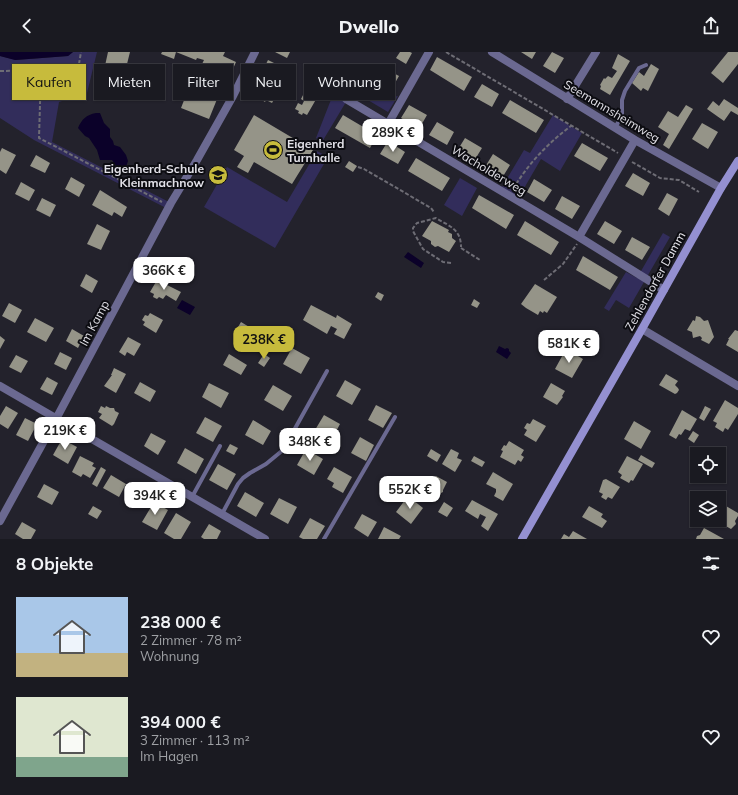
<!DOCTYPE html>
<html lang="de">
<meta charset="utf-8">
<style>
:root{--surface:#1a1a21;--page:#27272e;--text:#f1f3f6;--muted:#9fa1a5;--line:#38383f;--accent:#c7bb3c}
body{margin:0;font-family:Mulish,sans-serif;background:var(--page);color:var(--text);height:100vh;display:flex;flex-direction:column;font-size:15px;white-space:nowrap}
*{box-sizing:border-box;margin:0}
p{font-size:13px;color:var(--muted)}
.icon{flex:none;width:22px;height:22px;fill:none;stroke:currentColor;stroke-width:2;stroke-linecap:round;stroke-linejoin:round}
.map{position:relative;height:487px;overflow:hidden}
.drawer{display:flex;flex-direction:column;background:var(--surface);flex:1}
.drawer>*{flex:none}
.guide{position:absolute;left:12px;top:12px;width:400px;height:36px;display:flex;gap:8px}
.buttons{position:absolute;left:690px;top:395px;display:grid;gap:8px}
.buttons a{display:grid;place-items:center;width:36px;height:36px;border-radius:0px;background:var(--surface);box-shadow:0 1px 3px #0004,0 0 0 1px var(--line);font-size:20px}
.price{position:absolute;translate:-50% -34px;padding:0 9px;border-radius:8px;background:#fff;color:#222;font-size:13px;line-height:26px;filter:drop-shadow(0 1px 2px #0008)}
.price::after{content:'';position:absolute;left:50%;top:24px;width:12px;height:9px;margin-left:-6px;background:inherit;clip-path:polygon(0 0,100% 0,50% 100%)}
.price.active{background:var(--accent);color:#111}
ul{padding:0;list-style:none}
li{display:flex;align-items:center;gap:12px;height:100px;padding:0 16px}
li span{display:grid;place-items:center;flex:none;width:112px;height:80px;border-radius:0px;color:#555}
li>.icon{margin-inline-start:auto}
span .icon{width:48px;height:48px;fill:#fffc;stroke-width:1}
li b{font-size:17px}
h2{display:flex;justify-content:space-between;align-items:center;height:48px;padding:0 16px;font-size:17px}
.tag{padding:0 14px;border-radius:0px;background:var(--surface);box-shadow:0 1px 3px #0004,0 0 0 1px var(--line);font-size:14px;line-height:36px}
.tag.active{background:var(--accent);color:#111}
header{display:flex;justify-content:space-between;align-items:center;height:52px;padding:0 16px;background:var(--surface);font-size:18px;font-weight:800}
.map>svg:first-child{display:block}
</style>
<header><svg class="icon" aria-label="back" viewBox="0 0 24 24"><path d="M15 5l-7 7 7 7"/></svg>Dwello<svg class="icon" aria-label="share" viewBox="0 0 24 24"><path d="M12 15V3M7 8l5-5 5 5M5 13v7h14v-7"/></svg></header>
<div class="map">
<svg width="738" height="487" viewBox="0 0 738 487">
<rect width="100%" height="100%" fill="#23222c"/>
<path fill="#322d5b" d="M73,0H97L87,41L59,50L52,90L171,151L168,157L34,88L0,66V4L16,8L68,4Z
M341,22L384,47L398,44L388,60L356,41L352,47L349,45L322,90L316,86Z
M553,63L582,81L560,119L541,107L519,145L502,135L524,98L530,101Z
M317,99L328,105L275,196L204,155L227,115L287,150Z
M460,126L477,136L462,164L444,153Z
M663,181L670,185L629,256L616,248L609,259L604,256L626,220L637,226Z"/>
<path fill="#0b0129" d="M0,0H73L68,4L15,8L0,4Z
M96,61H100L104,71L110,77V85L113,89L114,93L120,95L126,103L128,109L126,115L122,117L117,115L112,108H100L97,98L89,86L85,84L78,76C82,67 86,63 96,61Z
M408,200L424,211L421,216L404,205Z
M182,248L195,255L190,263L177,256Z
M499,294L505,297L507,296L509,297V299L511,301L507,307L496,300Z"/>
<path fill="#959488" d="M108,0H130L126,16L140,19L135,40L101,32Z
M162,0H225L223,4L236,10L229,26L226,25L209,67L181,56L190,33L194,35L202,15L201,14L204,8L197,6L196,8L176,0L174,7L161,2Z
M275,0H290L287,6Z
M400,0H410L412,1L406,12L396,6Z
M521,0H536L532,7Z
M552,0L564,6L555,21L543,14Z
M728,0H738V12L723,31L711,21Z
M618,2L630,9L610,43L600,37L601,34L600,33L604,26L605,27L608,24L612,26L617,19L612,16Z
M437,5L472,25L464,39L430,18Z
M268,8L284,16L278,28L262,20Z
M651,12L659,17L648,39L643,36L641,39L632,31L639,20L644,24Z
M384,16L399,24L391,38L376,29Z
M260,30L278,40L272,51L266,48L265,50L259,46L260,44L254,41Z
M482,32L499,42L492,55L474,45Z
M306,37L318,44L307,63L303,61L302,63L298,61L299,59L295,57L298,51L302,53L304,49L301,47Z
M724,47L738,56V63L731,59L724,69L707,57L713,49L719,54Z
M510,48L544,68L536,81L502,61Z
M409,53L427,63L419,77L401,66Z
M686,53L693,57L669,97L663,93L669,82L658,75L668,59L678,65Z
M254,63L313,98L292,132L254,110L248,121L237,115L244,104L234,98Z
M343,63L377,83L370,96L335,76Z
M437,70L454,80L447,93L429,83Z
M702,71L718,80L708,97L692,87Z
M465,86L482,96L474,109L457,99Z
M388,89L405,100L398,112L380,102Z
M582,91L608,106L600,119L574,104Z
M2,96L16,103L6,122L0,118V100Z
M493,102L510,113L502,126L485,115Z
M36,103L50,111L45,121L30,114Z
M416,106L450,126L442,139L408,119Z
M349,109L357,114L353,120L345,115Z
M633,121L650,131L643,144L625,134Z
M71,125L85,133L79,145L65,137Z
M534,127L552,138L544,150L527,140Z
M21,130L35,138L29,149L15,142Z
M100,138L127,155L122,165L114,160L112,164L92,153Z
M667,141L678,147L669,164L658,157Z
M479,143L514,163L506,177L472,156Z
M562,144L580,154L572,167L555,157Z
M42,146L56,153L50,165L36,158Z
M432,169L449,178L448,180L452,182V186L456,189L449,200L438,194L435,195L431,192V189L422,184Z
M525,169L559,190L551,203L517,183Z
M605,169L622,179L614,192L597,182Z
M97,172L110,179L101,198L87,192Z
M632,185L650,195L642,208L625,198Z
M583,204L618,225L610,238L576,218Z
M86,222L98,229L92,241L80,234Z
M157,228L181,240L176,249L166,243L163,247L159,245L157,247L153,245L154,242L150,240Z
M535,232L557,245L547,261L544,259L543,261L540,259L538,263L526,256L521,252Z
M378,240L384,243L381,249L375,245Z
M474,247L480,251L477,256L471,253Z
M9,251L22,258L15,271L2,264Z
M311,253L336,266L337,263L352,272L344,287L334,282L337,277L331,274L327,282L303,268Z
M150,261L163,268L156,281L143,273L145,270L142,268L145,263L148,264Z
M696,264L700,265L704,269L708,268L714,285L709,292L701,288L702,286L700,284L693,286L692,280L687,278L693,268L695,269Z
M35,266L54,276L46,290L27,280Z
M241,270L256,279L249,291L234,282Z
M72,277L84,284L78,296L66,289Z
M274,278L280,281L278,284L280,285L275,294L268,290Z
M735,278L738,279V300L726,293L729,287H728Z
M0,284L5,288L0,297Z
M128,285L141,292L134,304L127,300L125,304L119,300Z
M292,296L310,306L301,322L283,312Z
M566,297L583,307L572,326L555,317Z
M60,300L72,306L66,318L54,312Z
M229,302L247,313L241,323L223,313Z
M264,302L270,306L264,315L258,311Z
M16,303L28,309L21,321L9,315Z
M114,316L126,322L116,341L104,334L112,323H111Z
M666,322L678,329L675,333L678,336L679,338L677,341L675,342L659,333Z
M47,325L58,331L52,343L40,337Z
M345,328L361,337L352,353L336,344Z
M140,330L156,339L150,350L134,341Z
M209,331L229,341L221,356L202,345Z
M551,331L565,339L562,344L563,345L557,353L543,345Z
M273,333L292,344L283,359L264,348Z
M725,348L738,356V362L728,378L725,376L723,380L715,375L717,371L713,369Z
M376,353L392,361L383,376L368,368Z
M6,354L18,361L8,377L0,372V364Z
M101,354L105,356L106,354L110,356H114L115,359L119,361L114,372L112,374L99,366L102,362L98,360Z
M705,354L711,357L704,369L699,366Z
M682,358L697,367L690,379L685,377L681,383L679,382L676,387L669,383Z
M324,363L340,372L332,387L315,378Z
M205,365L222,374L213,390L196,381Z
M25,366L37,372L28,389L16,383Z
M533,367L546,374L536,390L524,383L527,378L524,376L527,371L530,372Z
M253,368L271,379L263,393L245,383Z
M634,369L651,379L641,397L624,387Z
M693,379L699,383L694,391L688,387Z
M151,381L166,389L158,403L144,394Z
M360,385L374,393L366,409L351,401Z
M62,387L77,395L68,412L53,403Z
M509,389L524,398L521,403L524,405L521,410L518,408L515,413L500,405L503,399L501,398L504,393L506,394Z
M230,392L238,396L234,403L226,399Z
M185,396L204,407L196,422L177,411Z
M306,397L323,407L314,423L297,413Z
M431,397L441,403L437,410L427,404Z
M451,397L459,401L457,406L462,408L455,420L442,412Z
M641,403L655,411L652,416L638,408Z
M80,404L94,411L92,414L96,416L90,426L83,422L81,425L72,420Z
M474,404L485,410L482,415L471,409Z
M627,404L643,412L633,429L631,428L629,431L620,426L622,423L618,420Z
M218,412L236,422L227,438L209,428Z
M101,415L106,418L97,435L92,432Z
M334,415L352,425L343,441L332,435L334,431L327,427Z
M493,420L513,432L503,449L494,444L496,440V437L486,432Z
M111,423L126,432L119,445L103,436Z
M436,424L447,430L443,438V440L441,441L439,445L423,435L427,428L431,431Z
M606,427L620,435L612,447L608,445L606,448L601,445L603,442L599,440L603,428Z
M44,432L59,440L52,453L37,445Z
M245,440L264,451L256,465L237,454Z
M408,444L423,456L411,472L396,460Z
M279,446L297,455L288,472L270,462Z
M472,448L498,462L488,479L481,474L486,465L480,462L478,467L465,459Z
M154,450L168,458L157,478L142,470Z
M444,450L453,456L447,465L438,460Z
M719,450L738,461V464L735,469L736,472L731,477L715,468H719Z
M93,454L102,459L97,467L88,462Z
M589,454L603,462L601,465L607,469L602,476L582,465Z
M176,461L191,470L181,487H174L164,481Z
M362,462L377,470L368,485L354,476Z
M310,466L325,474L317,487H303L299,485Z
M22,470L36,478L31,487H23L15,482Z
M209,472L221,479L217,487H204L201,485Z
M384,475L401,484L399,487H378Z
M704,476L724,487H696L697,484L700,483Z
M573,479L587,487H561L564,482L569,485Z"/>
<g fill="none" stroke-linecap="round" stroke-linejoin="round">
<path stroke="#6e6d75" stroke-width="2" stroke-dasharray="4 2" stroke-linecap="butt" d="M446,0L618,101
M41,18L39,86L162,150
M0,19L78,18L81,0
M632,110L660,126L679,128L699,140
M358,115L364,117L431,156L434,160
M513,137C528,112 548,91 571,74
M461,196L480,208
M451,211L443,210L423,197L413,179V176L417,171L436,166C449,174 461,177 461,195
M544,228L563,212L577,192"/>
<path stroke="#6b6991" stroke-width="4" d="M615,76L622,63V48L625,39L639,16L646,13
M192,445L220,394
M222,462L238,432L243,426L250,421L266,412L283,398L327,319
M324,487L395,365"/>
<path stroke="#6b6991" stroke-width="8" d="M492,0L635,88L721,136
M346,47L579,185L664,238
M567,47L596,0
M388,72L429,0
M579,185L635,88
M642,277L738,334
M0,334L265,487
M0,469L56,367L171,151L197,108L233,44L255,0"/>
<path stroke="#9490d1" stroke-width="8" d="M522,487L642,277L721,136L738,109"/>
</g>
<defs>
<symbol id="stadium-disc" viewBox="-11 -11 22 22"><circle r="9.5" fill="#c7bb3c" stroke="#0c0c11"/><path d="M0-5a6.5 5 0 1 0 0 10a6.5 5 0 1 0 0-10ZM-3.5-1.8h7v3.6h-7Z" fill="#111"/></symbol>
<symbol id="school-disc" viewBox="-11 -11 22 22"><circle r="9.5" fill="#c7bb3c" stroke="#0c0c11"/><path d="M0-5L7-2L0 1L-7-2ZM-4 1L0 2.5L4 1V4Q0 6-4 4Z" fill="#111"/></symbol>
</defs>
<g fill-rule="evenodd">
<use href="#stadium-disc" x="262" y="87" width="22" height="22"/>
<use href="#school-disc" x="207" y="112" width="22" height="22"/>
</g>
<g text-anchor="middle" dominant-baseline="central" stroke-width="4" stroke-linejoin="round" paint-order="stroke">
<g font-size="12" fill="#e2e1e8" stroke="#0c0c11">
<text transform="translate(612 59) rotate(31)">Seemannsheimweg</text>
<text transform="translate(489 118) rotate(31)">Wacholderweg</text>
<text transform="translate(655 229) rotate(-61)">Zehlendorfer Damm</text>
<text transform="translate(94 271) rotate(-62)">Im Kamp</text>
</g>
<g font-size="12" font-weight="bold" fill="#e2e1e8" stroke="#0c0c11" text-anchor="start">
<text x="287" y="91">Eigenherd<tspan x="287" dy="14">Turnhalle</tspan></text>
<text x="204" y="116" text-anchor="end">Eigenherd-Schule<tspan x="204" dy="14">Kleinmachnow</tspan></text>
</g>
</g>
</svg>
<div class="buttons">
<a><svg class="icon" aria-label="locate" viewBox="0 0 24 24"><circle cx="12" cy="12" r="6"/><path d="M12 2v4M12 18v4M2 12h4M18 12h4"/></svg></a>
<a><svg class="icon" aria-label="layers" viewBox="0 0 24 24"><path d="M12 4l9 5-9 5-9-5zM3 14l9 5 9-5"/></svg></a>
</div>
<b class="price" style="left:393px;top:101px">289K €</b>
<b class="price" style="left:164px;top:239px">366K €</b>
<b class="price active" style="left:264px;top:308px">238K €</b>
<b class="price" style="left:569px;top:312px">581K €</b>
<b class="price" style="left:65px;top:399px">219K €</b>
<b class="price" style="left:310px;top:410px">348K €</b>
<b class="price" style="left:410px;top:458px">552K €</b>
<b class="price" style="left:155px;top:464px">394K €</b>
<div class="guide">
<a class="tag active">Kaufen</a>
<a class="tag">Mieten</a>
<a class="tag">Filter</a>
<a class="tag">Neu</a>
<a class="tag">Wohnung</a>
</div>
</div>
<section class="drawer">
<h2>8 Objekte<svg class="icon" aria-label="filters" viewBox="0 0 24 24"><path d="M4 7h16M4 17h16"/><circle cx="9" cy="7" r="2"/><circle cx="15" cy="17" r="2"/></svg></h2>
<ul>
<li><span style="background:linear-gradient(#a9c7e8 70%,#c2b280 0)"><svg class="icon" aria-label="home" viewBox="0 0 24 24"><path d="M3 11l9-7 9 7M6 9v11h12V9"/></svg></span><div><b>238 000 €</b><p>2 Zimmer · 78 m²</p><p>Wohnung</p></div><svg class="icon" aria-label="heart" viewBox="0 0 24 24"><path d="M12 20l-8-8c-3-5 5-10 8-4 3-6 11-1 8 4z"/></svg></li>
<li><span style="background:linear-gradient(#dfe7d0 75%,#7fa58c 0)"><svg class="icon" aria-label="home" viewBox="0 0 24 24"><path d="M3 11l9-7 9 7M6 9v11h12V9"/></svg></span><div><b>394 000 €</b><p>3 Zimmer · 113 m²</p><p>Im Hagen</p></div><svg class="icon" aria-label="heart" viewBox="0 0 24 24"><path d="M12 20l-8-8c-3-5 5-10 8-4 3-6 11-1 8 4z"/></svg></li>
</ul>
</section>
